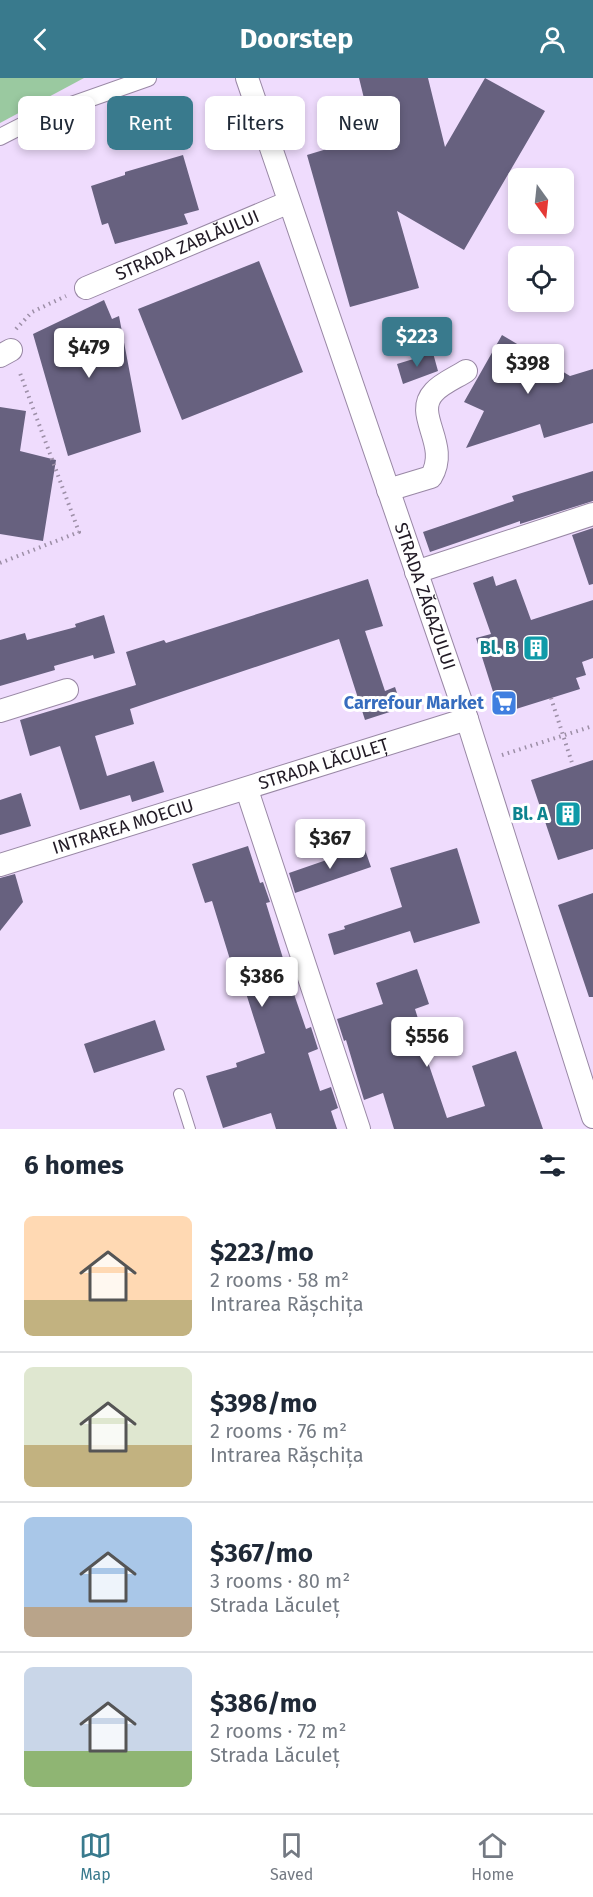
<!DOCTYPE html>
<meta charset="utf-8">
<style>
:root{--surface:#fff;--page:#f2f2f3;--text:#1f2937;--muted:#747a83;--line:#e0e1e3;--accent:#397a8d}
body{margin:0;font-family:"Fira Sans",sans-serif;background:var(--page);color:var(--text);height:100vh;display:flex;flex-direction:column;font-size:22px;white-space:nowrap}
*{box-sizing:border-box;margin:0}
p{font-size:20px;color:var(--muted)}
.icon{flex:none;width:33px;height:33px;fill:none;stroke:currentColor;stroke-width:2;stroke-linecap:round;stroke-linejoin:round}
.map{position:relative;height:1051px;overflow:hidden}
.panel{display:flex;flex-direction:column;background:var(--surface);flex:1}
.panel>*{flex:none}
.guide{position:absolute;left:18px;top:18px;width:558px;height:54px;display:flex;gap:12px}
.needle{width:39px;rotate:165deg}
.controls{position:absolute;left:508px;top:90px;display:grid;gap:12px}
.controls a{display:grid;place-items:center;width:66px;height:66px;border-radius:9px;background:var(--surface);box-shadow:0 3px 9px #0003;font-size:30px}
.price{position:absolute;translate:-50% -51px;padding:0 14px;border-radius:6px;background:#fff;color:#222;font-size:20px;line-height:39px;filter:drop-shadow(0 2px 3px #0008)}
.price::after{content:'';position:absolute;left:50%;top:36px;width:18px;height:14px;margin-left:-9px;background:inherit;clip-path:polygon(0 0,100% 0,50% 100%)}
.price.on{background:var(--accent);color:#fff}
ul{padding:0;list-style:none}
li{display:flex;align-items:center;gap:18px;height:150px;padding:0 24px}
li+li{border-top:2px solid var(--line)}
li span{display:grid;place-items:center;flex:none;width:168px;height:120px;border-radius:9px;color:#555}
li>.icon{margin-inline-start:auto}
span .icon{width:72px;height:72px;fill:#fffc;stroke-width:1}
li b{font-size:26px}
h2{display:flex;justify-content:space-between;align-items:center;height:72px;padding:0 24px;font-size:26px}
.tag{padding:0 21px;border-radius:9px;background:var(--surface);box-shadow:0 3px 9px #0003;font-size:21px;line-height:54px}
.tag.on{background:var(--accent);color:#fff}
header{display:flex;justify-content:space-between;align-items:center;height:78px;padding:0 24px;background:var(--accent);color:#fff;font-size:27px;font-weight:700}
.dock{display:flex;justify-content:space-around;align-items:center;height:84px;border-top:2px solid var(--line);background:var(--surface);font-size:16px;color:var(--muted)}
.dock a{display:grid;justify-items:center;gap:3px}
.dock .on{color:var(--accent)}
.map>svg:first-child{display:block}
</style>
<header><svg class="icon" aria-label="back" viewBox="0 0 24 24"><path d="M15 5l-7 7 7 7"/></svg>Doorstep<svg class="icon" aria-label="person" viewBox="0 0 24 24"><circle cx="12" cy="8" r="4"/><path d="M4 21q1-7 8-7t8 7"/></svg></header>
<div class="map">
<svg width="593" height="1051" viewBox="0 0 593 1051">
<rect width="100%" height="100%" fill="#efdcfd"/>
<path fill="#9ac9a0" d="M0,0H84L0,45Z"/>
<path fill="#67617f" d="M359,0H428L445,69L485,0L545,33L464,172L397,133L419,210L350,229L307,77L373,57Z
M183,77L199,132L184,136L188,146L115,166L108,145L102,147L91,108L125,97V94Z
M259,183L303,294L182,342L138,231Z
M104,222L112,241L119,238L141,354L68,378L33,256Z
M502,257L570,298L593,291V345L544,360L540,346L466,370L484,333L464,324Z
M433,275L438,293L403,306L397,286Z
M0,329L26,333L20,373L56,382L43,463L0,456Z
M593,393V423L520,446V443L430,474L423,454L514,423L512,418Z
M593,450V506L589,507L572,457Z
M493,498L496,508L516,501L531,542L593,522V580L582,584L586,597L576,600L580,611L500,636L476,560L491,556L473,505Z
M368,501L383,548L365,553L385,613L395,609L402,630L365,642L339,561L130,631L134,646L95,658L107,698L154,683L164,714L132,724L130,717L80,732L60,668L30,678L20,642L136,607L126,574L164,562L166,565Z
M104,537L115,575L94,581L93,577L54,588L55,592L0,608V562L25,555L27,562L76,549L75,546Z
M593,682V771L558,782L531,702Z
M21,715L31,748L0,757V722Z
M248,768L260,805L263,804L270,824L266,825L294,916L306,951L311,949L318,971L308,975L320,1013L331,1009L338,1030L331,1033L337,1051H276L271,1035L223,1050L206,998L237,989L236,985L265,975L245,912L240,914L212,823L205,825L192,786Z
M364,769L371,789L295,815L289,795Z
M457,770L480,845L414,865L410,853L334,877L328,856L345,851L344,848L402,829L390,790Z
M15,796L23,824L0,853V800Z
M593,815V919H589L558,827Z
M417,891L429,926L415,931L421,950L417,952L447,1040L485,1028L472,988L516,973L543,1051H394L383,1015L364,1022L346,962L344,963L337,941L383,926L376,905Z
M155,942L165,972L94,995L84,966Z"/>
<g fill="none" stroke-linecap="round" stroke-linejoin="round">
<defs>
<path id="service" d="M179,1016L190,1051"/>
<path id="pedestrian" d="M0,59L43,37L148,0"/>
<g id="minor">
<path id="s1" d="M247,0L467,641L593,1039"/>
<path id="s2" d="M86,210L287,125"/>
<path d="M0,278L11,272"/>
<path d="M388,412L431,399C451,366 412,337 434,314C442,305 457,299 466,293"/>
<path d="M416,494L593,436"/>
<path d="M0,633L67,612"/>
<path d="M247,712L359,1051"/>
<path id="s3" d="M0,787L467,641"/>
</g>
</defs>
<use href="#service" stroke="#9988a5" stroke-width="12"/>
<use href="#pedestrian" stroke="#9988a5" stroke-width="18"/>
<use href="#minor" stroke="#9988a5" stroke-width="24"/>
<path stroke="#9d8fa7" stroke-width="4" stroke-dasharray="1.5 4.5" stroke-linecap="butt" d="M16,251L32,234L66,218
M0,485L79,454L20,295
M551,620L573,688
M502,677L593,648"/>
<use href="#service" stroke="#fff" stroke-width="10"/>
<use href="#pedestrian" stroke="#fff" stroke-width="16"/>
<use href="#minor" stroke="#fff" stroke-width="22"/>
</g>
<defs>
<symbol id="building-square" viewBox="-11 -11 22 22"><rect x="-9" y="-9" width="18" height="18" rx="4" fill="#0f9aa8" stroke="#fff"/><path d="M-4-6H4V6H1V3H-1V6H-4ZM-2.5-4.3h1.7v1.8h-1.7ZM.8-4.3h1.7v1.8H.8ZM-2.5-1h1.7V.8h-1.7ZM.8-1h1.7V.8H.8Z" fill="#fff"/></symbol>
<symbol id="supermarket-square" viewBox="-11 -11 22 22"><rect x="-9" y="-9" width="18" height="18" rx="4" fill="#3f7fe0" stroke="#fff"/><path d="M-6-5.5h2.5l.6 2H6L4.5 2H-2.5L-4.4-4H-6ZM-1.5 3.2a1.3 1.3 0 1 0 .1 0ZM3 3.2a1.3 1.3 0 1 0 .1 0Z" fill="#fff"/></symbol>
</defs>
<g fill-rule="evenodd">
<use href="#building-square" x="521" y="555" width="30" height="30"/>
<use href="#supermarket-square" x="489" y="610" width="30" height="30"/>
<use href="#building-square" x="553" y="721" width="30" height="30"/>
</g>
<g text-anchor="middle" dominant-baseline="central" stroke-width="6" stroke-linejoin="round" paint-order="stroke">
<g font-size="18" fill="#211a25" stroke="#fff">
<text stroke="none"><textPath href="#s2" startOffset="110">STRADA ZABLĂULUI</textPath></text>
<text stroke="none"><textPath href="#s1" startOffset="548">STRADA ZĂGAZULUI</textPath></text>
<text stroke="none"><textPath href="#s3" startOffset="339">STRADA LĂCULEȚ</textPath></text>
<text stroke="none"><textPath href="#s3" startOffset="129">INTRAREA MOECIU</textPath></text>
</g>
<g font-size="18" font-weight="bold" fill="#0d838f" stroke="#fff" text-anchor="end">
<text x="516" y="570">Bl. B</text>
<text x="548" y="736">Bl. A</text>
</g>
<g font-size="18" font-weight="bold" fill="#366cbe" stroke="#fff" text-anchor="end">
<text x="484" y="625">Carrefour Market</text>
</g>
</g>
</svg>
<div class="controls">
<a><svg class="needle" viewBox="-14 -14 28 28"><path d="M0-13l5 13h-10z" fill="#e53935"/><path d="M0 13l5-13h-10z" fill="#747a83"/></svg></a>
<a><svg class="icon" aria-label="locate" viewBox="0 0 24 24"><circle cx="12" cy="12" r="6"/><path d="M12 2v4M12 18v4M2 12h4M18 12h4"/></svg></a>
</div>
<b class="price on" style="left:417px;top:290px">$223</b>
<b class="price" style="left:89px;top:301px">$479</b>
<b class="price" style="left:528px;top:317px">$398</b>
<b class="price" style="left:330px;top:792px">$367</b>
<b class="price" style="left:262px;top:930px">$386</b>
<b class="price" style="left:427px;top:990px">$556</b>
<div class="guide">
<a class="tag">Buy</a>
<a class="tag on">Rent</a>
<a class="tag">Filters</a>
<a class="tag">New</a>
</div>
</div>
<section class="panel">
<h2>6 homes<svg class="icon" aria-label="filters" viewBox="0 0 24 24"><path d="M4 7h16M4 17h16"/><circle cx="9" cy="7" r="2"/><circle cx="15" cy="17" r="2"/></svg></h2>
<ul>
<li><span style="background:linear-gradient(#ffd9b3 70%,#c2b280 0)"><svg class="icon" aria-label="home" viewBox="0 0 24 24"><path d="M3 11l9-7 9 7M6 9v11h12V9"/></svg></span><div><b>$223/mo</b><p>2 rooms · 58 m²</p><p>Intrarea Rășchița</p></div></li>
<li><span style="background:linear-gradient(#dfe7d0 65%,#c2b280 0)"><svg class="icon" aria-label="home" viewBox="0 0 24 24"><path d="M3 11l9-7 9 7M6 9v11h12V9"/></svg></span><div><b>$398/mo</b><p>2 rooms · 76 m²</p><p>Intrarea Rășchița</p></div></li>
<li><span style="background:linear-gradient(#a9c7e8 75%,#b9a48a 0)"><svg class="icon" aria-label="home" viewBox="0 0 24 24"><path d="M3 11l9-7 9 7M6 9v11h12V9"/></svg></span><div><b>$367/mo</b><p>3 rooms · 80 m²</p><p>Strada Lăculeț</p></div></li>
<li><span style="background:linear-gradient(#c9d6e8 70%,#8fb573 0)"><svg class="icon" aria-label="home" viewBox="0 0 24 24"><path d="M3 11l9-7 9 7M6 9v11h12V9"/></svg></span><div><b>$386/mo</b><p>2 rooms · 72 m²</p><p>Strada Lăculeț</p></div></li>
</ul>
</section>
<nav class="dock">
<a class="on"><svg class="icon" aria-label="map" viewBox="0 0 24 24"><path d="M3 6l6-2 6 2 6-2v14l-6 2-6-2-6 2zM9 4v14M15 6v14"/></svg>Map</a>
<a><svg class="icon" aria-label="saved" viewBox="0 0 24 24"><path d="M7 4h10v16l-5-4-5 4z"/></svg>Saved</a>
<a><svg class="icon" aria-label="home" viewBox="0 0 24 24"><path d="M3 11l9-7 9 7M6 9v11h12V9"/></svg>Home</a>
</nav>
